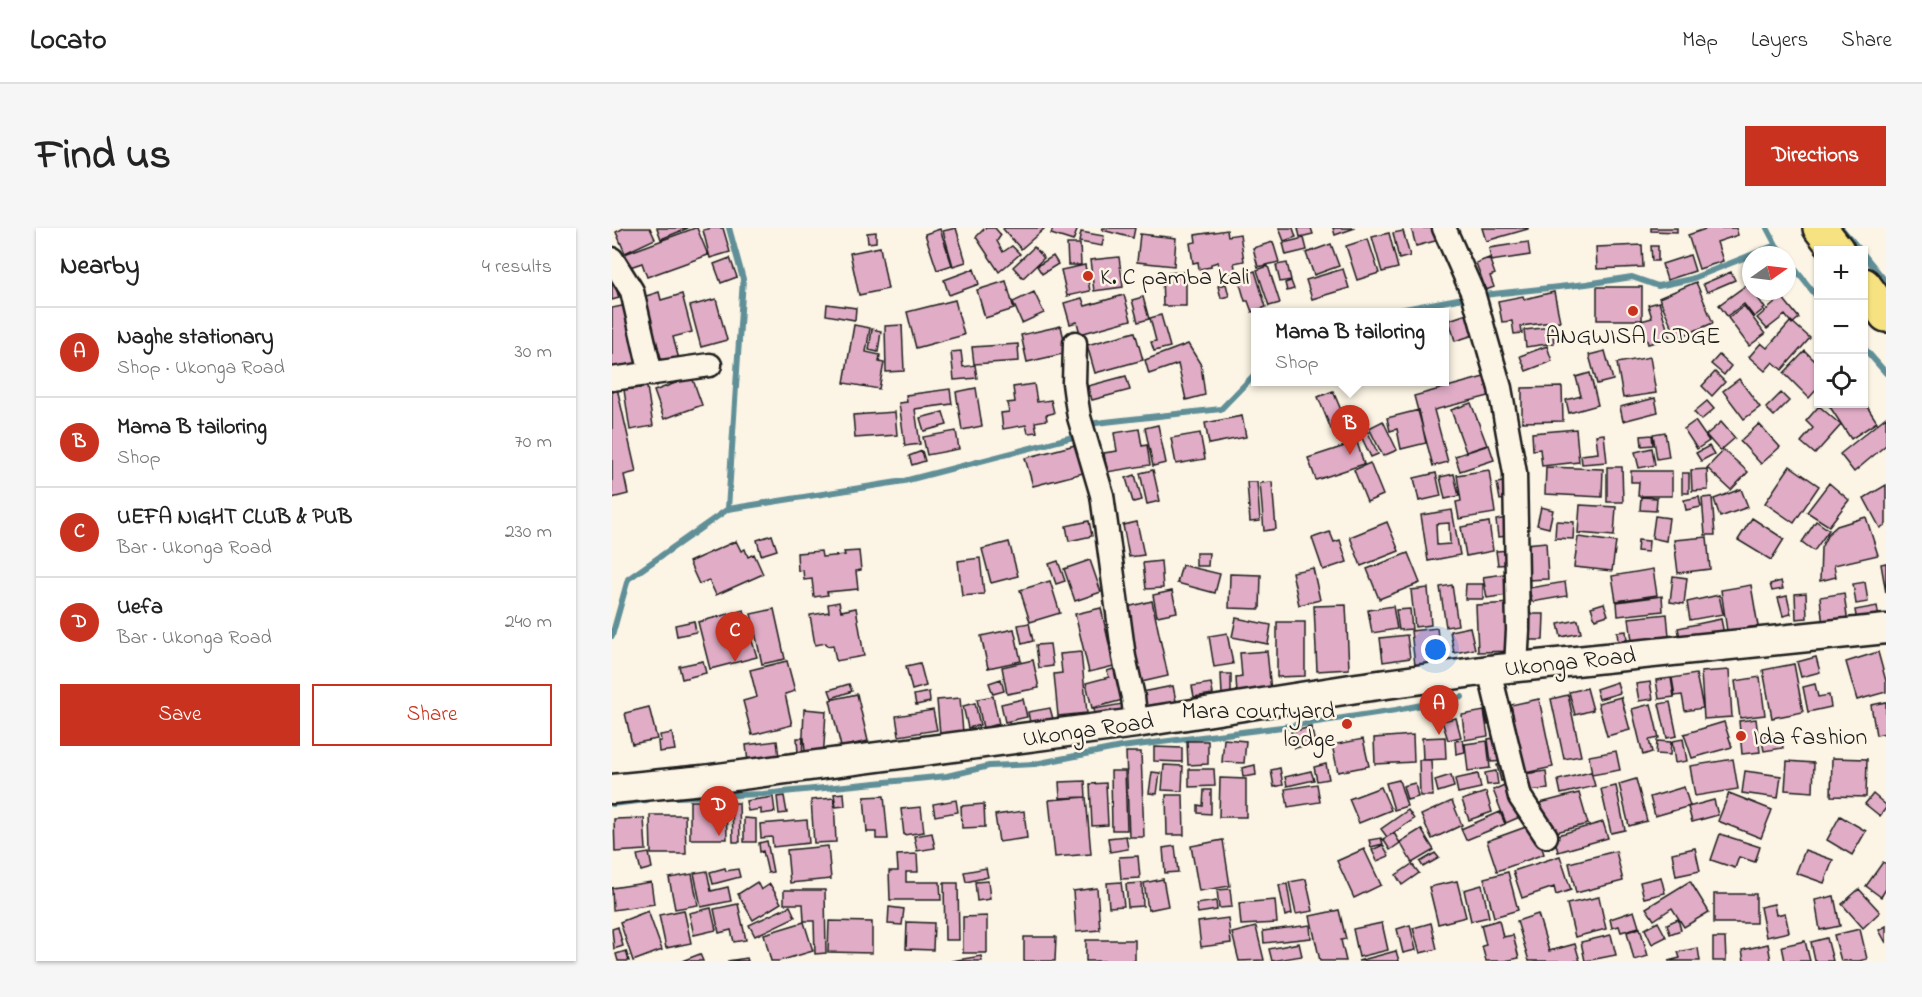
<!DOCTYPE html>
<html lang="en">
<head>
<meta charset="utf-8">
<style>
  :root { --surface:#fff; --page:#f6f6f6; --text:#222; --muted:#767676; --line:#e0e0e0; --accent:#c8321e }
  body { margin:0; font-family:"Indie Flower",sans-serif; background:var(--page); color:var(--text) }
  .controls { position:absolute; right:18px; top:18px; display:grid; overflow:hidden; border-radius:0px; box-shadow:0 2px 4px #0004 }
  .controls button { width:54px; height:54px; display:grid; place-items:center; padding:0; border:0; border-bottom:2px solid var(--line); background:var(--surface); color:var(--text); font:30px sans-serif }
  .compass { position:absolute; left:1130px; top:18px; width:54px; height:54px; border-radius:50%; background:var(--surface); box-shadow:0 2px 4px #0004; rotate:76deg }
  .you { position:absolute; left:824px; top:422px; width:21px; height:21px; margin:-15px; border:4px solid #fff; border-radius:50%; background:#1a73e8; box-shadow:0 0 0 9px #1a73e833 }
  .badge { display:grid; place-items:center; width:39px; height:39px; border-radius:50%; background:var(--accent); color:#fff; font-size:20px; font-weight:700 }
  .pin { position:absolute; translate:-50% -50px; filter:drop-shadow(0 2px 3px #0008) }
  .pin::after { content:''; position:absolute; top:32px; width:21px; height:18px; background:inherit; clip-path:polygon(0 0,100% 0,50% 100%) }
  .popup { position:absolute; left:639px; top:80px; width:198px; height:78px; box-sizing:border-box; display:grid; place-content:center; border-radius:0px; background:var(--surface); filter:drop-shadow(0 2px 4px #0005); font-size:20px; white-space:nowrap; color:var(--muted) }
  .popup b { font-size:22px; color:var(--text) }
  .popup::after { content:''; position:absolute; left:50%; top:100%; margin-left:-12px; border:12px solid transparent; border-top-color:var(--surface) }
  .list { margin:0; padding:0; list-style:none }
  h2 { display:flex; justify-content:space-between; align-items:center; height:78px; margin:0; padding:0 24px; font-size:26px }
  h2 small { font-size:20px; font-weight:400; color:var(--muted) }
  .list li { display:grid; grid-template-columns:39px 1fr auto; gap:18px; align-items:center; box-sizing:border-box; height:90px; padding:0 24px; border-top:2px solid var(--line) }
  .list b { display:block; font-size:22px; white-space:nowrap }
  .list p { margin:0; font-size:20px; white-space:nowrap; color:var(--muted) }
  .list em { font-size:20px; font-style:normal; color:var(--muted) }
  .actions { display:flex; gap:12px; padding:18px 24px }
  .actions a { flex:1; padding:14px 0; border:2px solid var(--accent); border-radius:0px; text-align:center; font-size:21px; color:var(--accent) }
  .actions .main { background:var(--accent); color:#fff }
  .icon { flex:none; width:33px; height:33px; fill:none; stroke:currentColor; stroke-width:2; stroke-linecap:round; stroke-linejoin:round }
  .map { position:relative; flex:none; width:1274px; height:733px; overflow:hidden; border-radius:0px }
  header { display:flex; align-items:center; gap:36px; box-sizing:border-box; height:84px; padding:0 30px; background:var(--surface); border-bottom:2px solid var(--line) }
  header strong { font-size:28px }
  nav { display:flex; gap:33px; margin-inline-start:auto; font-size:21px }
  .intro { display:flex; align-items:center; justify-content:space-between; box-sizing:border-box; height:144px; padding:0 36px }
  h1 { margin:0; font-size:42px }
  .button { padding:15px 27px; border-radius:0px; background:var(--accent); color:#fff; font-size:21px; font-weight:700 }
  main { display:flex; gap:36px; padding:0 36px }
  aside { flex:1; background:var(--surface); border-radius:0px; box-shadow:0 2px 4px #0004 }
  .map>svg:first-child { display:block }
</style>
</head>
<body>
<header>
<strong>Locato</strong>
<nav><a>Map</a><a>Layers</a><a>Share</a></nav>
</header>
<div class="intro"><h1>Find us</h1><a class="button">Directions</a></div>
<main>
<aside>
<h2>Nearby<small>4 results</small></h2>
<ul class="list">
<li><span class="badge">A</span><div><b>Naghe stationary</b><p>Shop · Ukonga Road</p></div><em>30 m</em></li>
<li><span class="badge">B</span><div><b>Mama B tailoring</b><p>Shop</p></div><em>70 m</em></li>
<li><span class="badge">C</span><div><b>UEFA NIGHT CLUB &amp; PUB</b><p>Bar · Ukonga Road</p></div><em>230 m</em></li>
<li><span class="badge">D</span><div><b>Uefa</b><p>Bar · Ukonga Road</p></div><em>240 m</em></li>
</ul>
<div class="actions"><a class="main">Save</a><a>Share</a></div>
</aside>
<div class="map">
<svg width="1274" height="733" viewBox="0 0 1274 733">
  <rect width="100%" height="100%" fill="#fcf5e5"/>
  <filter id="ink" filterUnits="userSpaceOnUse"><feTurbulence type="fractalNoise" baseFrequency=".0167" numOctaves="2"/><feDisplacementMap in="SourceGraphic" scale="12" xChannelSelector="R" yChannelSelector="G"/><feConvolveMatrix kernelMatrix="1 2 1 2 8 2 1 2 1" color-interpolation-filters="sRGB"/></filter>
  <g filter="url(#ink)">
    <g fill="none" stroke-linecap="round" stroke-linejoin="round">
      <path stroke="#608f98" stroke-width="6" d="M1155 0 1164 17 1172 27
        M1229 0 1248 22
        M1252 27 1274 54
        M1175 31 1206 70
        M771 85 862 68 974 56 1020 49 1046 58 1079 51 1164 17
        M1252 120 1274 145
        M475 196 609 181 644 145
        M116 281 131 51 117 0
        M0 408 16 351 116 281 292 253 461 209 467 203
        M63 569 151 566 335 548 377 538 423 536 509 519 678 498 784 482 850 469
        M0 576 35 572"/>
    </g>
    <path fill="#e0acc6" stroke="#1c1c1c" stroke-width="1.5" fill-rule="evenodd" d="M12 0H38L43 11 13 25 4 4Z
      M45 0H76L49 11Z
      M83 0H85L96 27 35 49 30 35 15 40 10 27Z
      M100 0H111L118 24 98 30 91 2Z
      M344 0 354 34 341 38 331 3Z
      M373 0H383L389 7 385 13 391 24 400 18 408 26 387 44 364 9Z
      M393 0H431L432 1 409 21 391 1Z
      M441 0H466L461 13 439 6Z
      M491 0H523L521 10 490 2Z
      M667 0H681L684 9 672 13Z
      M686 0H699L701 6 688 9Z
      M721 0H743L723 7Z
      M799 0H824L827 12 804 18Z
      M870 0H916V1L874 13Z
      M1039 0H1065V4L1039 3Z
      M1096 0H1124L1126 7 1105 14 1111 33 1087 41 1076 7Z
      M328 1 340 37 325 42 313 6Z
      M615 2 616 8 628 6 632 33 622 35 624 44 608 46 606 34 599 36V39L587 41 586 34 581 35 578 15 584 14 583 7Z
      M791 3 798 28 787 31 781 5Z
      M264 4V14L256 15 255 5Z
      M469 4 492 8 490 18 467 14Z
      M777 5 786 40 770 44 760 9Z
      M528 6 564 10 562 38 525 34Z
      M692 10 695 22 674 27 671 15Z
      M756 11 767 45 745 52 734 18Z
      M661 14 667 34 646 39 641 20Z
      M916 14 918 27 879 33 877 20Z
      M455 16H468L469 37H456Z
      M719 16 727 38 702 47 694 25Z
      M1030 17 1031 39 985 41 984 19Z
      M1039 18H1046V33H1040Z
      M268 19 276 61 247 67 238 25Z
      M422 19 432 30 411 50 401 39Z
      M1078 27 1083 43 1055 52 1050 36Z
      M441 28 446 36 430 46 425 38Z
      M507 29 511 59 482 63 478 32Z
      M118 30 125 49 109 55 102 36Z
      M877 30 883 46 878 48 882 59 874 62 864 35Z
      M675 35 679 52 668 54 664 37Z
      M473 37 478 63 455 68 449 42Z
      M656 38 668 75 657 78 645 42Z
      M362 41 367 56 337 67 332 52Z
      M731 41 737 60 700 71 694 52Z
      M643 43 654 79 640 84 636 73H633L626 49Z
      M574 44V78H551L550 45Z
      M1119 44 1123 52 1095 64 1091 56Z
      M0 46 7 70 0 72Z
      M394 53 402 81 373 90 365 62Z
      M679 53 682 61 675 63 673 55Z
      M1084 54 1101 95 1065 110 1047 70Z
      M614 56 617 68 609 70 606 58Z
      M1136 56 1139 63H1141L1153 80 1142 89 1132 76 1115 88 1107 77Z
      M985 59H1030V92H985Z
      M47 64 49 72 70 66 80 104 61 109 68 135 52 140 31 69Z
      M422 64 432 85 410 95 401 74Z
      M942 64 948 93 909 98 910 105 902 106 900 93 890 94 886 73 911 68 912 71Z
      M512 67 519 92 468 106 465 94 458 96 452 75 470 70 473 78Z
      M531 69 537 91 526 94 520 72Z
      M1170 69 1187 90 1180 96 1173 87 1155 101 1145 90Z
      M104 71 115 112 89 119 78 78Z
      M343 72 352 107 304 120 295 84Z
      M1047 74 1058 110 1036 116 1029 93 1040 90 1036 77Z
      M20 76 30 134 0 139V80Z
      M215 76 244 80 243 92 214 87Z
      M1132 78 1153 106 1137 118 1116 90Z
      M858 85 865 106 843 113 837 92Z
      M549 87 558 119 542 123 539 114 544 113 538 90Z
      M1179 93 1198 110 1170 142 1161 134 1153 143 1137 129 1149 115 1155 120Z
      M242 97 258 100 254 124 268 127 267 134 272 135 267 161 232 155Z
      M290 97 292 143 274 144 273 98Z
      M449 98 455 125 415 134 409 107Z
      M940 99 942 115 914 119 912 102Z
      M260 101 269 103 266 124 257 122Z
      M523 104 531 132 483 145 475 117Z
      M406 116 407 133 362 136 360 119Z
      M576 116 589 137 593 167 574 172 566 136 537 146 533 132Z
      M935 118 940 133 914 143 908 128Z
      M349 123 351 139 363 137 365 150 342 152 339 124Z
      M993 123 1001 152 985 156 977 127Z
      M1193 123 1206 136V160L1197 170 1172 145Z
      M1107 127 1119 138 1112 147 1099 136Z
      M1038 129 1044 165 1011 170 1005 135Z
      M832 132H835L834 157 812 156 813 154H832Z
      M1103 144 1113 154 1100 168 1090 158Z
      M978 145 986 177 957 185 954 172 969 168 964 149Z
      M514 148 518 162 480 172 476 158Z
      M80 149 90 177 52 191 42 163Z
      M872 149 877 168 822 182 836 234 821 238 802 168Z
      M1127 151 1148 179 1132 191 1111 163Z
      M422 156 425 174 439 172 442 185 434 187 435 192 423 194 425 204 416 205 414 197 391 201 389 185 397 184 395 175 403 174 401 159Z
      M35 159 41 198 18 202 12 162Z
      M950 159 951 193 910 194V160Z
      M5 160 24 244 12 247 16 266 0 270V161Z
      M364 160 370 198 350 202 344 164Z
      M338 161 340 176 303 181 308 216 293 218 287 175 295 174 294 167Z
      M721 163 734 194 719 201 706 169Z
      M1169 165 1177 173 1162 188 1154 180Z
      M1043 170 1046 184 1011 193 1008 179Z
      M1095 173 1102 181 1089 192 1082 184Z
      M1252 174 1265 194 1239 211 1216 176H1252Z
      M859 175 875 217 854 224 839 182Z
      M1207 178 1229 197 1203 226 1189 214 1201 200 1194 193Z
      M807 182 814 215 789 221 785 201 778 203 775 190Z
      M283 184 285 207 243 210 241 187Z
      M331 184 335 197 312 203 308 190Z
      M630 188 634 209 597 216 593 195Z
      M1274 189V217L1242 244 1228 226Z
      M771 193 785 222 771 228 757 200Z
      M1083 193 1097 213 1085 221 1072 201Z
      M1109 194 1123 210 1108 223 1094 207Z
      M1147 196 1168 219 1149 236 1128 213Z
      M546 197 554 235 541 238 533 200Z
      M527 201 530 218 535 217 538 237 495 244 492 225 505 223 502 205Z
      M964 201 967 234 930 238 928 221 921 222 920 205Z
      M755 202 766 226 759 229 748 206Z
      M344 203 347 221 315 227 311 209Z
      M1053 204 1057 229 1045 231 1041 206Z
      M588 205 593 231 564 236 559 210Z
      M992 206 995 234 970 236 969 227 986 225 984 207Z
      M1040 207 1041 217 1030 218 1029 208Z
      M745 214 752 236 704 252 696 230Z
      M467 216 475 244 421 258 413 230Z
      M877 217 882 232 848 243 843 228Z
      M1097 218 1102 226 1089 233 1084 225Z
      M1040 220 1043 237 1027 240 1023 224Z
      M1112 222 1136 244 1119 262 1095 240Z
      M310 223 313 233 300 237 297 228Z
      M758 235 771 267 755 274 742 242Z
      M1178 238 1207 258 1182 295 1153 275Z
      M934 239 991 241 990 269 933 266Z
      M995 239H1010L1011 274H995Z
      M1095 241 1096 262 1080 263 1079 242Z
      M541 242 548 273 535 276 528 245Z
      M877 242 883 285 847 291 844 274 849 273 845 247Z
      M1019 243H1060V268H1026L1027 254H1019Z
      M824 245 829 268 807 273 802 250Z
      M1070 245H1077V265H1070Z
      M842 246 847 268 833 271 828 249Z
      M523 247 530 272 521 274 514 250Z
      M896 253 900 270 888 272 885 255Z
      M635 254H645L648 293 638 294Z
      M660 254 664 301 652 303 648 255Z
      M1217 255 1237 272 1217 298 1195 284Z
      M1274 257V296L1268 300 1252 270Z
      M1129 261 1136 279 1108 289 1102 271Z
      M1029 269 1045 270 1044 283 1028 282Z
      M1087 269 1089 279 1074 282 1072 272Z
      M1100 269 1103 307H1093L1090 270Z
      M968 277 1004 279 1002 308 966 305Z
      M929 279 941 282 937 300 925 297Z
      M840 282 848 327 816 333 809 287ZM837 295 838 316 825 317 824 296Z
      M1043 288 1057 290 1054 313 1040 310Z
      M1254 289 1266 327 1222 337 1224 349 1208 353 1209 320 1216 306 1225 298Z
      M895 290 897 308 886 309 884 292Z
      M1140 290 1172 311 1159 332 1126 312Z
      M477 293 480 308 457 313 454 298Z
      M944 293 962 294 961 311 943 310Z
      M1204 293 1217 302 1202 323 1190 314Z
      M525 294 532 327 517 329 511 297Z
      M775 294 787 323 749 338 738 309Z
      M877 294 881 323 854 328 849 299Z
      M718 304 722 314 728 312 735 334 711 342 700 310Z
      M160 307 165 322 149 327 145 312Z
      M966 309 1004 314 1000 343 962 339Z
      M1095 309 1098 341 1066 345 1062 312Z
      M1026 312 1037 313 1036 324 1025 323Z
      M124 313 129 323 133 321 136 329 142 326 151 346 104 367 97 352 87 356 77 334Z
      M397 314 406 348 379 355 370 321Z
      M934 314 936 351 915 352 913 316Z
      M900 322 901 336 886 337 884 323Z
      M209 323 210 329 233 327 232 324 247 323 249 342 244 343 246 361 215 364 216 367 202 369 200 351 192 352 191 342 186 343 185 325Z
      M584 325H597L596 338H584Z
      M796 325 808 355 767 371 755 341Z
      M368 330 372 366 350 368 346 333Z
      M478 332 489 364 463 373 452 341Z
      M446 333 453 353 444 356 437 336Z
      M549 333 551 360 534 361 531 335Z
      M1274 335V365L1269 336Z
      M570 337 608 346 603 365 565 355Z
      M701 340 708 372 687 377 680 344Z
      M1041 341 1045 367 1004 373 1000 348Z
      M899 345 902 366 875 370 871 349Z
      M618 346 649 347 648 381 617 380Z
      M1061 348 1075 350 1072 376 1058 374Z
      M438 353 448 385 418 394 408 362Z
      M1169 353 1171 361 1160 363 1158 356Z
      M953 354 955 368 920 374 917 360Z
      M1253 354 1256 374 1244 376 1241 356Z
      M854 356H871V371H853Z
      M840 357 846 397 834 399 828 359Z
      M1139 357 1146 398 1115 403 1109 362Z
      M816 360 819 397 803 399 799 362Z
      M560 363 565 384 545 388 541 367Z
      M1194 365 1195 390 1184 391 1183 366Z
      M1232 365 1236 396 1211 399 1208 369Z
      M1107 367 1111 386 1078 392 1075 374Z
      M1050 368 1051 383 1006 388 1005 374Z
      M1175 368 1179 386 1171 388 1166 370Z
      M540 373 556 448 525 455 514 404 520 402 515 379Z
      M227 374 229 383 244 380 252 428 224 433 221 417 215 418 214 415 203 417 198 387 217 384 216 376Z
      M900 375 903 423 866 424 864 377Z
      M992 375 996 387 983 391 979 379Z
      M734 377 737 441 705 443 702 378Z
      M781 378 785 401 760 405 756 382Z
      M1265 378 1268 396 1246 400 1243 382Z
      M489 380 502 438 477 444 463 386Z
      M162 381 173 431 150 436 139 386Z
      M798 381 800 401 787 402 784 382Z
      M132 382 137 403 117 408 119 418 140 413 145 429 98 441 86 394Z
      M919 386H932L931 412H918Z
      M1055 386 1057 408 1020 413 1017 390Z
      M624 390 659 397 656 416 620 409Z
      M1109 391 1112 406 1069 415 1066 400Z
      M966 392 969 405 949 409 946 396Z
      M82 393 84 404 65 408 63 397Z
      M665 394H693V448L665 449Z
      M417 395 421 413 410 416 406 397Z
      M858 399 863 421 842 425 838 403Z
      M825 400 829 434 803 437 799 403Z
      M402 401 409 433 376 440 369 408Z
      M1014 403 1015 412 1006 413 1005 404Z
      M615 405 621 436 602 439 597 408Z
      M795 407 798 430 771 434 768 410Z
      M438 416 441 438 427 440 424 417Z
      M655 423 659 463 625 466 624 450 630 449 628 425Z
      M469 424 475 485 446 488 442 446 450 445 448 426Z
      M1266 424 1274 453V464L1245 472 1234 434Z
      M1204 429 1208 444 1189 449 1185 434Z
      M421 432 427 460 395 466 390 439Z
      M91 433 94 445 70 451 67 438Z
      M175 433 183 463 173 466 180 497 140 507 131 473 145 469 138 442Z
      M308 435 314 458 300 462 294 438Z
      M1182 436 1191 484 1160 490 1151 442Z
      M508 439 515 471 480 480 474 455 497 449 495 443Z
      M1117 442 1120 489 1092 491 1089 444Z
      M609 446H619V467H610Z
      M1084 446 1091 480 1073 483 1070 467 1063 468 1060 450Z
      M1148 449 1153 487 1128 490 1123 453Z
      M1059 450 1062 469 1047 471 1044 452Z
      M389 451 392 463 381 466 377 455Z
      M1005 454 1008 465 987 471 984 461Z
      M1038 454 1041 471 1027 473 1024 456Z
      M599 455 601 466 582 469 580 458Z
      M237 456 240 463 220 470 217 462Z
      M1203 456 1206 469 1217 467 1219 479 1196 484 1191 459Z
      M561 458 565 478 534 484 530 464Z
      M975 460 981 482 963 487 957 464Z
      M317 464 318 474 304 477 302 467Z
      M245 466 256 513 229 519 218 472Z
      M956 467 969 528 952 531 939 471Z
      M381 468 387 496 371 500 365 471Z
      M1009 469 1018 502 995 508 986 475Z
      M348 470 351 504 328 506 325 472Z
      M411 471 415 489 393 494 389 476Z
      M927 471 941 539 913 545 899 477Z
      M1058 474 1065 508 1055 510 1047 476Z
      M1274 474V505L1264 507 1259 477Z
      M363 475 368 497 356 500 351 478Z
      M510 476 512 486 483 491 482 481Z
      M1039 476 1047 510 1037 512 1040 524 1031 527 1020 481Z
      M880 478 884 495 876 497 872 480Z
      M37 479 45 511 20 516 13 485Z
      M438 480 441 491 418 495 416 484Z
      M192 481 214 483 211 534 190 533Z
      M321 482 325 502 287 508 284 488Z
      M872 483 876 508 853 512 850 487Z
      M844 490 849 509 836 512 830 493Z
      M1144 491 1148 524 1130 526 1127 493Z
      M1112 494 1120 519 1080 530 1072 506Z
      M699 499 703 515 683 520 679 504Z
      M60 505 63 522 47 524 46 513H49L48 507Z
      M1168 505 1171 520 1152 523 1149 508Z
      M801 507 802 534 763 536 762 510Z
      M833 509 834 531 811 532 810 510Z
      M891 509 893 533 879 534 876 511Z
      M185 510H192L193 525 186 526Z
      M612 511 634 513 632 535 610 534Z
      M751 511 757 538 726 544 720 517Z
      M1071 511 1075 533 1063 535 1060 513Z
      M851 512 853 524 844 526 843 513Z
      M165 513 167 529 136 534 134 517Z
      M575 513H596V536L576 537Z
      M875 513 878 540 856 543 853 516Z
      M1045 513 1059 514 1058 527 1044 526Z
      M542 519 570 520V534L542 533Z
      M1004 523 1008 542 980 547 977 528Z
      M514 524H529L532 609H517Z
      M1220 530 1255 531 1254 569 1219 568Z
      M1121 531 1126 561 1083 568 1078 538Z
      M807 532H819L821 568H808Z
      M1175 533 1202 535 1201 564 1173 562Z
      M896 535 899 551 889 553 885 537Z
      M714 536 717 551 705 553 702 539Z
      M552 537 571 538 570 563 550 562Z
      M643 537 644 547 631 549 630 540Z
      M668 540 671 557 662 559 659 542Z
      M577 541H602L603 558 577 559Z
      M499 543H513L515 602H500Z
      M699 543 702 552 675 558 673 549Z
      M884 543 886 556 875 557 873 545Z
      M934 543 936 561 914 563 912 546Z
      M1133 543 1169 548 1166 570 1130 565Z
      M540 544 548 545 545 566 537 565Z
      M979 544 983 558 949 566 946 552Z
      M866 546 869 560 846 565 843 551Z
      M839 547 842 559 826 564 823 552Z
      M608 550 634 551V589H607Z
      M1024 551 1035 593 1017 598 1007 556Z
      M787 552 795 578 782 582 774 555Z
      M473 553 474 569 448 570 447 554Z
      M494 555 496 597 480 598 478 556Z
      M803 555 806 569 795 572 791 558Z
      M897 555 910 588 894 595 881 562Z
      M705 556 708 574 676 579 673 561Z
      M1004 558 1013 602 999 605 989 561Z
      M769 559 779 582 747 595 737 571Z
      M1072 559 1078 578 1043 588 1038 569Z
      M592 562H599V586L586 585V577L591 578Z
      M874 564 880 584 857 592 850 572Z
      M232 565 233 578 224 579 222 566Z
      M967 565 976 596 936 606 928 575Z
      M1117 565 1160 582 1149 610 1106 593Z
      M1261 566 1274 577V580L1268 588 1253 576Z
      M554 567H571L572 607H555Z
      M172 568 175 585 167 586 165 569Z
      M272 568 276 611H264V604H255L252 569Z
      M161 569 163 584 149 586V581L136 583 134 573Z
      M474 569 479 626 443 629 437 572Z
      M222 570 224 614 202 615 199 572Z
      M344 572 346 584 323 588 321 576Z
      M1102 572 1106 587 1080 594 1076 579Z
      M78 573H114L115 611H78Z
      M840 573 850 597 820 611 809 587Z
      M120 575H127L128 614H121Z
      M372 576 373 599 350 600 349 578Z
      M309 579 312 604 292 607 289 581Z
      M796 582 802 591 775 609 769 601Z
      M412 583 415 610 387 614 383 587Z
      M888 584 893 596 854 612 849 601Z
      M38 587H73L74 626H39Z
      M1228 588 1254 603 1240 627 1215 612Z
      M32 590 34 622 3 624 2 591Z
      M132 590 144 591V614H132Z
      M195 592 197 615 161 619 160 609 149 610 148 596Z
      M991 594 996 610 946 624 942 608Z
      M922 596 932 626 885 643 875 613Z
      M809 601 822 622 800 635 788 614Z
      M320 605 323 620 305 623 302 608Z
      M782 605 788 615 778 622 771 611Z
      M1108 606 1148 619 1143 634 1127 629 1123 640 1099 632Z
      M514 608 516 621 498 624 496 610Z
      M769 610 771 616 759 619 757 612Z
      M611 612 618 658 587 663 579 618Z
      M155 613 161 644 156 645 151 623 148 624 147 615Z
      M771 617 777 628 765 633 760 622Z
      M216 618 219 651 178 655 175 622Z
      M563 618 566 644 553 645 551 620Z
      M1083 620 1088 643 1064 648 1060 625Z
      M752 621 769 657 742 670 725 633Z
      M1193 622 1221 632 1212 655 1184 645Z
      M1004 623 1011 653 964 665 957 635Z
      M37 625 40 640 29 643 25 627Z
      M823 625 827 630 811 639 808 634Z
      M305 626 306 644H294V654H328L329 672H278L277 643H286L285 627Z
      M526 628 528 650 509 651 507 629Z
      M948 628 959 662 944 667 942 659 910 670 901 643Z
      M1271 634 1274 636V661L1269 669 1254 658Z
      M800 636 807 645 790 657 784 647Z
      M113 640 114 643 126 641 128 649 101 656 98 644Z
      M374 640 376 649 354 654 352 644Z
      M95 643 99 663 116 659 119 673 89 679 82 645Z
      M896 644 906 682 882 689 872 650Z
      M80 646 86 677 63 681 57 650Z
      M1049 649 1053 665 1032 670 1028 654Z
      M551 651 556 678 536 682 532 655Z
      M694 651 701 683 684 686 677 654Z
      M376 653 378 671 365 673 363 654Z
      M845 653 854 689 826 696 817 659Z
      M1078 653 1097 684 1072 699 1060 680 1042 692 1034 680Z
      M39 654 42 676 1 682 0 660Z
      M145 654 149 662 158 656 169 675 141 692 126 666Z
      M509 654 512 678 497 679 495 655Z
      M332 655H346L347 712H333Z
      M530 655 531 678 516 679 514 656Z
      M675 656 680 686 673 688 667 657Z
      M870 657 877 689 859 693 852 662Z
      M485 660 488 702 464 704 461 663Z
      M618 661 620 679 607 680 605 662Z
      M1247 661 1268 684 1251 700 1230 676Z
      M172 662H213L214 725 203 726 202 693H192L191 676H172Z
      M1102 666H1144V695H1102Z
      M1222 668 1228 698 1208 702 1203 672Z
      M987 669 994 701 963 709 955 676Z
      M663 672 665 695 629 697 627 675Z
      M604 673 605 682 586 685 584 676Z
      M126 676 134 712 122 714 119 702 107 705 102 681Z
      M1162 676 1164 687 1173 685 1177 704 1154 709 1148 679Z
      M178 678 183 689 143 708 137 697Z
      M277 679 292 681 290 697 276 696Z
      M99 680 104 702 82 707 77 685Z
      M72 682 79 715 54 720 47 687Z
      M727 682 734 711 729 712 734 733H708L698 688Z
      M36 683 50 722 21 733 8 694Z
      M1022 683 1027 699 1009 704 1007 698 1000 700 998 691Z
      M926 686 937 723 963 716 968 733H917L905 693Z
      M375 688V725H351V689Z
      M616 690 619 715 589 719 586 694Z
      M1066 691 1069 702 1058 706 1055 696Z
      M887 692 891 709 901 707 907 730 893 733H874L870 718 874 717 869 697Z
      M217 693 260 694V725L216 724Z
      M192 694 201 723 167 733H159L152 706Z
      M295 694 322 695 321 722 294 721Z
      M1046 694 1054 709 1040 716 1033 701Z
      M770 695 776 722 747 729 741 701Z
      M819 695 825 721 808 725 801 700Z
      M698 697 699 710 652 715 651 703Z
      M798 697 804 722 791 725 785 701Z
      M1274 698V715L1267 702Z
      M6 699 11 718 2 721 0 701Z
      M644 699 652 732 627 733 620 705Z
      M1028 700 1036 728 1022 732 1015 704Z
      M1248 701 1255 731 1247 733H1229L1222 707Z
      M999 707 1004 727 973 733 969 714Z
      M412 709H444L443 733H412Z
      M1101 710H1113L1114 733H1101Z
      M1215 710 1221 733H1203L1199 714Z
      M474 712H523V733H474Z
      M1193 713 1198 733H1173L1170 718Z
      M687 715 690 728 660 733 657 721Z
      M1156 716 1159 733H1132L1130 722Z
      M1086 720 1088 733H1056L1068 730 1066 724Z
      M14 723 17 733H6L4 726Z
      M784 723 787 733H746Z
      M88 726 91 733H70Z
      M369 728 370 733H339Z
      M135 730 136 733H115Z"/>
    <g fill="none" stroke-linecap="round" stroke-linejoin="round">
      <g stroke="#1c1c1c" stroke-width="27">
        <path id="minor" d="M832 0 862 68 880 132 888 160 903 245 906 402 904 439
          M0 31 20 63 39 146
          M463 115 462 155 464 170 467 189 490 267 512 429 521 469 524 495
          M0 151 98 137
          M877 442 908 569 934 608"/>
      </g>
      <g stroke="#1c1c1c" stroke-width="33">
        <path id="tertiary" d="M0 561 91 552 524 495 745 460 877 442 1274 401"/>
      </g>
      <g stroke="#1c1c1c" stroke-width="38">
        <path id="primary" d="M1208 0 1225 22
          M1252 57 1274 87"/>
      </g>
      <use href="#minor" stroke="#fcf5e5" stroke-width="22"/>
      <use href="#tertiary" stroke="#fcf5e5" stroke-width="28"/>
      <use href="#primary" stroke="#f7e281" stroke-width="33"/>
    </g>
  </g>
  <g fill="#c8321e" stroke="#fcf5e5" stroke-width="2">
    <circle cx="476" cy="48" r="6"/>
    <circle cx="1021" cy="83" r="6"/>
    <circle cx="735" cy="496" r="6"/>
    <circle cx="1129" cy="508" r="6"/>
  </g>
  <g text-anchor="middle" stroke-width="5" stroke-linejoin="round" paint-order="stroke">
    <g font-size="24" fill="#1c1c1c" stroke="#fcf5e5" text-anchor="start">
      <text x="488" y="56">K. C pamba kali</text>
      <text x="1021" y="115" text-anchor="middle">ANGWISA LODGE</text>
      <text x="723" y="490" text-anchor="end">Mara courtyard<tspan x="723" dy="28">lodge</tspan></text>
      <text x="1141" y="516">Ida fashion</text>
    </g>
    <g font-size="24" fill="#1c1c1c" stroke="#fcf5e5">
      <text transform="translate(958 433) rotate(-6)" y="8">Ukonga Road</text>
      <text transform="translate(476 501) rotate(-8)" y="8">Ukonga Road</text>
    </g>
  </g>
</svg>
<div class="controls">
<button>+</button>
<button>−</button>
<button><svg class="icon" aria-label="locate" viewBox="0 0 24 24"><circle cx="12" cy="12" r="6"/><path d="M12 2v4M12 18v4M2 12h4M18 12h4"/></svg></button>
</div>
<svg class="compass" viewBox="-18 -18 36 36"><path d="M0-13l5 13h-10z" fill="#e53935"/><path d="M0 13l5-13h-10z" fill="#767676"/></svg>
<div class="you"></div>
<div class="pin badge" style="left:827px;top:507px">A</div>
<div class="pin badge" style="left:738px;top:227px">B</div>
<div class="popup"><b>Mama B tailoring</b>Shop</div>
<div class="pin badge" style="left:123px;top:434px">C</div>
<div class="pin badge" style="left:107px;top:608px">D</div>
</div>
</main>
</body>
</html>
